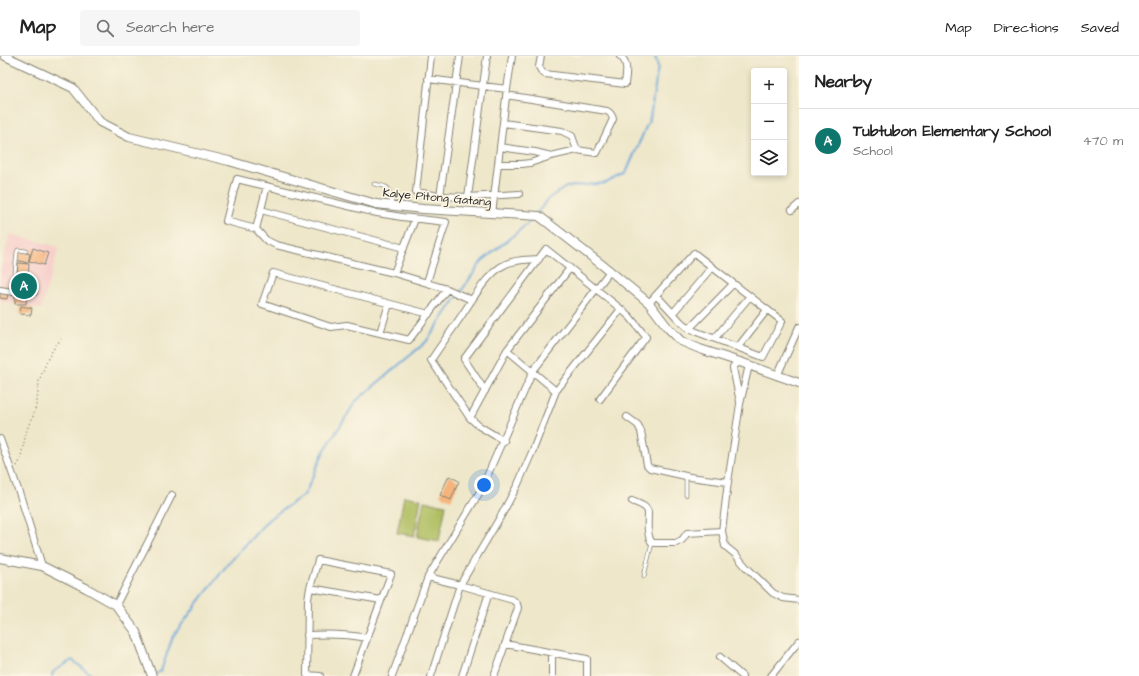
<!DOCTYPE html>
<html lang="en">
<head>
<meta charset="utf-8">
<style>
  :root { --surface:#fff; --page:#f6f6f6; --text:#222; --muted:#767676; --line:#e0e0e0; --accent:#0f766e }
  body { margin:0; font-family:"Architects Daughter",sans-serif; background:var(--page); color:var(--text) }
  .controls { position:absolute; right:12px; top:12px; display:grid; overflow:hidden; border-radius:4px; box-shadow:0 2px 6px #0003 }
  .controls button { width:36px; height:36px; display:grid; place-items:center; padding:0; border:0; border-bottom:1px solid var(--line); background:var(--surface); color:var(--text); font:20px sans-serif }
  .you { position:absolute; left:484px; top:429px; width:14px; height:14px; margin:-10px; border:3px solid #fff; border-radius:50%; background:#1a73e8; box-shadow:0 0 0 6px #1a73e833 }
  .badge { display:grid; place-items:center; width:26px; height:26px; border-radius:50%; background:var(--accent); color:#fff; font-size:13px; font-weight:700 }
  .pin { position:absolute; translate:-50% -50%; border:2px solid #fff; box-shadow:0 1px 4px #0006 }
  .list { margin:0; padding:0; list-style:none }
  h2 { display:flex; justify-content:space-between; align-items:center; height:52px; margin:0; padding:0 16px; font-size:17px }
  h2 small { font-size:13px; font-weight:400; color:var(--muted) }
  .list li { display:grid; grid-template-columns:26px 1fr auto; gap:12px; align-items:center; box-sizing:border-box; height:64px; padding:0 16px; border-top:1px solid var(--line) }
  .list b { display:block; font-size:15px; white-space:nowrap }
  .list p { margin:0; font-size:13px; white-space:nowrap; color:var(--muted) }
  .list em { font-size:13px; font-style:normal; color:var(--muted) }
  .icon { flex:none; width:22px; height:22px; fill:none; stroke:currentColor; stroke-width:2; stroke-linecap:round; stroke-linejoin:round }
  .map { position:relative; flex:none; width:799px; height:620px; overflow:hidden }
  header { display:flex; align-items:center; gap:24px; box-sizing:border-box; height:56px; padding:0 20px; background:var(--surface); border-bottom:1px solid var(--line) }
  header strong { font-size:19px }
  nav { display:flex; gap:22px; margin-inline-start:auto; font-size:14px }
  .search { width:280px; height:36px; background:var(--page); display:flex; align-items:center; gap:10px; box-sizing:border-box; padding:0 14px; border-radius:4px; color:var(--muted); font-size:15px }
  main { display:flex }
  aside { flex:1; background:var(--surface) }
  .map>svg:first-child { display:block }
</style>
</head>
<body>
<header>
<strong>Map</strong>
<div class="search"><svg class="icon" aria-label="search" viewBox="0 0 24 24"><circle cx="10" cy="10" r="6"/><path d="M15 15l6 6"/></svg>Search here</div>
<nav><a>Map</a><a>Directions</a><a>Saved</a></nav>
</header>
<main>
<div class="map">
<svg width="799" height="620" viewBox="0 0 799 620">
  <rect width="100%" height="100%" fill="#fcf5e5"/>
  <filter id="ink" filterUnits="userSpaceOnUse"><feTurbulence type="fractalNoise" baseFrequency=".025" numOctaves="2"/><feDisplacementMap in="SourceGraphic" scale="8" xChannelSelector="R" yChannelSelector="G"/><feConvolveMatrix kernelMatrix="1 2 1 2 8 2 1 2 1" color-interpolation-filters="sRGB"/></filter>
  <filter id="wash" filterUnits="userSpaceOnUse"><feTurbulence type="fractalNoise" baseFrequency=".012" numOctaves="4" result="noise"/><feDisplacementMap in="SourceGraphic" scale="16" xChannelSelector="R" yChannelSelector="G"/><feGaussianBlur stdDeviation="0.9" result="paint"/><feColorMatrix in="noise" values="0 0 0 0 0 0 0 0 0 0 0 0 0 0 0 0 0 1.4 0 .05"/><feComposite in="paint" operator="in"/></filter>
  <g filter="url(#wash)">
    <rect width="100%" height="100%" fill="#eee7ca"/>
    <path fill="#f7d0cb" d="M10 178 59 191 41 253 0 245V215Z"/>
    <path fill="#afbe61" stroke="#666d3e" d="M404 440 421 443 414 480 397 477Z
      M424 445 446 449 439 485 417 481Z"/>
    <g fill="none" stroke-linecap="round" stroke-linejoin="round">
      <path stroke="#66a5d9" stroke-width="2" d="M537 157 549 142 566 131 606 127 626 117 650 62 658 11 655 0
        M154 619 161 615 173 580 227 509 269 463 305 438 323 397 356 345 426 286 482 205 526 169 533 162
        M52 620 53 616 72 604 93 620"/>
    </g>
    <g id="blocks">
      <path fill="#f5b47b" d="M33 192 48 197 44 209 29 205Z
        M18 195 30 198 28 207 16 204Z
        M18 207 29 208 27 234 16 233Z
        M0 236H8L7 243 0 242Z
        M15 238 27 239 26 248H15Z
        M21 250 32 252 31 259 20 258Z
        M449 420 459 425 451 444 440 439Z"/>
    </g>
  </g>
  <g filter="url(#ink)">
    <use href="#blocks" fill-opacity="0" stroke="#858273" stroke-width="1"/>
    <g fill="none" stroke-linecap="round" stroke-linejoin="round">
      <g stroke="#858273" stroke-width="4.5">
        <path id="service" d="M374 128C391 131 389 131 392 148
          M13 236 17 196 18 194 26 195
          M686 439V420
          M644 520 652 487"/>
      </g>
      <g stroke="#858273" stroke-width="8">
        <path id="minor" d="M431 0 416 136 440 140 468 141 519 138
          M541 0 539 11 542 16 545 18 625 28C626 19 629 6 620 0
          M428 23 507 33
          M503 67 562 75 572 80 577 94
          M500 91 535 96 551 100
          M498 108H522L530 107 551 100 577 94 597 97 613 63C612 59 611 57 607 55L506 39
          M440 140 460 0
          M468 141 487 0
          M261 154 404 192
          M792 154 799 148
          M492 158 507 33 512 0
          M256 173 267 130
          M394 217 415 163
          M427 226 446 166 402 161 377 157 237 123 226 165 256 173 266 184 276 189 394 217 447 233 472 244
          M0 234 13 236H34
          M649 247 694 197 782 265 763 301 689 273 681 266 656 239
          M673 257 712 211
          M429 258 273 217 262 248 331 271 347 269 409 284 447 233
          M689 273 733 228
          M380 277 389 248
          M715 282 750 240
          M738 291 767 254
          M507 294 556 335
          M777 320 799 271
          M485 335 464 303 546 193 621 253 630 261 646 281 600 343
          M740 346 733 312 735 309 740 306
          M627 361 638 369 641 375 647 409 650 412 690 421 728 426
          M470 362 507 294 570 212
          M0 383 21 442 42 510
          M504 385 479 370 470 362 431 304C441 289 452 274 462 259 472 244 489 215 506 208 516 203 528 204 539 203
          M632 445C638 448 646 449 648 456 648 467 646 478 652 487H676L682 484 687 477 722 475 725 490 736 499 746 511 773 537 783 542 799 544
          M722 475 728 426 740 348 749 309
          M428 521 460 529 513 544 517 548 518 552 494 620
          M310 532 381 544
          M116 549 172 439
          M307 579C328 578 347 578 367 582
          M505 588 587 603V620
          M720 601 742 620
          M320 620 307 619 308 543 310 532 318 504 391 518 353 620
          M392 620 428 521 481 434 533 315 610 215
          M431 620 460 529 502 458 518 428 533 394 556 335 621 253
          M462 620 489 537
          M552 620V597
          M771 620 799 585"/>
      </g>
      <g stroke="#858273" stroke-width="10">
        <path id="tertiary" d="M5 0 73 32 100 66 129 81 229 105 376 148 423 153 539 160 610 215 649 247 668 272 681 285 700 293 740 306 799 327
          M0 502 42 510 86 532 116 549 136 576 152 620"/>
      </g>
      <path stroke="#858273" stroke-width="1.5" stroke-dasharray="1 3" stroke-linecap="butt" d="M17 410 20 405 27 373 34 358 37 345 39 325 48 302 54 292 61 283"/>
      <use href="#service" stroke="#fff" stroke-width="3"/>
      <use href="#minor" stroke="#fff" stroke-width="6"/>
      <use href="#tertiary" stroke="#fff" stroke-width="8"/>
    </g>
  </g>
  <g text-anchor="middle" stroke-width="3.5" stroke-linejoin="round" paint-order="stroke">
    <g font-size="12" fill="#1c1c1c" stroke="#fcf5e5">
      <text transform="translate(437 141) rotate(5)" y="4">Kalye Pitong Gatang</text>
    </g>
  </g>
</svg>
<div class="controls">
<button>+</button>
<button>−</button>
<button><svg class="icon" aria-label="layers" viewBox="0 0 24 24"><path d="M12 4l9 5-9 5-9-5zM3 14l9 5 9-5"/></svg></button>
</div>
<div class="you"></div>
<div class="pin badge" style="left:24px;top:230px">A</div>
</div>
<aside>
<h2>Nearby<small></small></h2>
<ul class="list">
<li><span class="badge">A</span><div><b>Tubtubon Elementary School</b><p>School</p></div><em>470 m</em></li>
</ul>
</aside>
</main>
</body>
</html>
